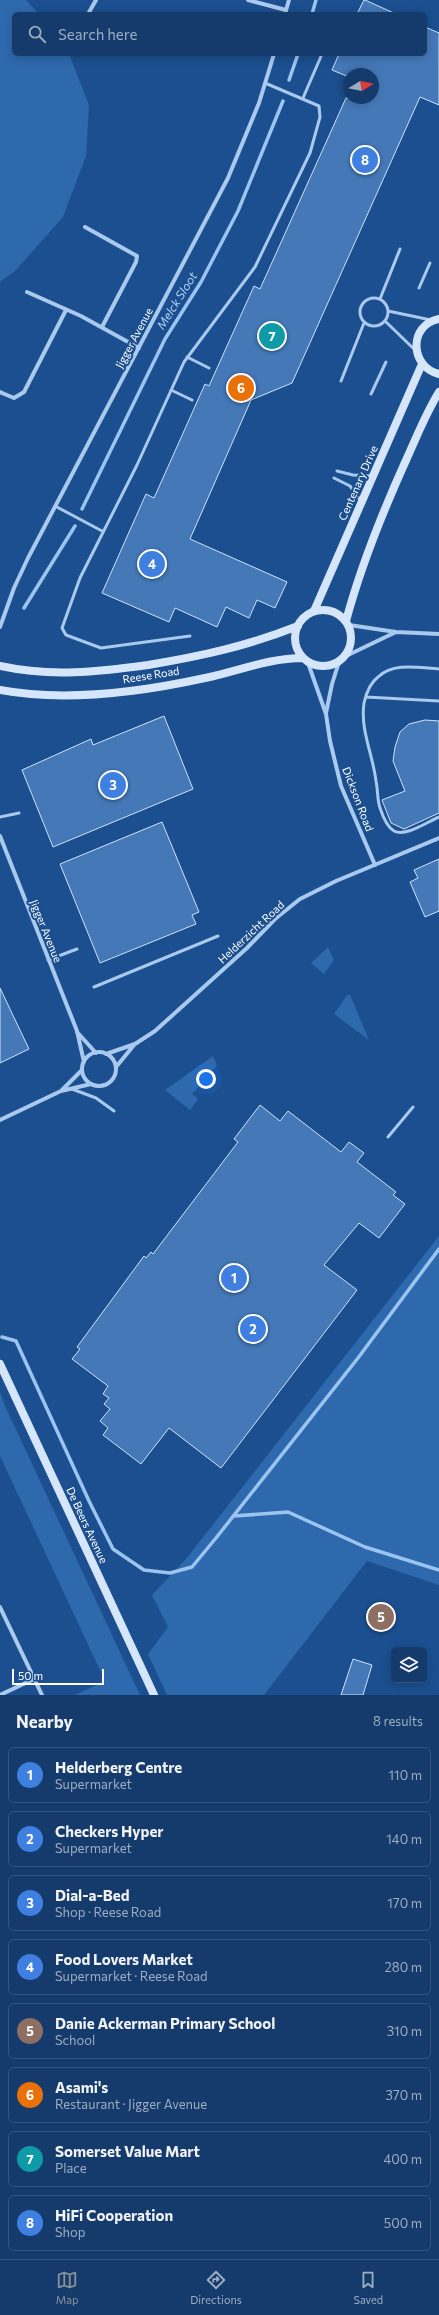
<!DOCTYPE html>
<html lang="en">
<head>
<meta charset="utf-8">
<style>
  :root { --surface:#143b6b; --page:#1d4271; --text:#f1f3f6; --muted:#9dadc1; --line:#33557e; --accent:#8c9099 }
  body { margin:0; font-family:Commissioner,sans-serif; background:var(--page); color:var(--text) }
  .controls { position:absolute; right:12px; bottom:12px; display:grid; overflow:hidden; border-radius:6px; box-shadow:0 2px 10px #0003 }
  .controls button { width:36px; height:36px; display:grid; place-items:center; padding:0; border:0; border-bottom:1px solid var(--line); background:var(--surface); color:var(--text); font:20px sans-serif }
  .compass { position:absolute; left:343px; top:68px; width:36px; height:36px; border-radius:50%; background:var(--surface); box-shadow:0 2px 10px #0003; rotate:80deg }
  .scale { position:absolute; left:12px; bottom:10px; width:92px; box-sizing:border-box; padding-left:4px; border:2px solid #fff; border-top:0; font-size:11px; line-height:14px; white-space:nowrap; color:#fff; -webkit-text-stroke:3px #1b4f8f; paint-order:stroke }
  .you { position:absolute; left:206px; top:1079px; width:14px; height:14px; margin:-10px; border:3px solid #fff; border-radius:50%; background:#1a73e8; box-shadow:0 0 0 6px #1a73e833 }
  .badge { display:grid; place-items:center; width:26px; height:26px; border-radius:50%; background:var(--accent); color:#fff; font-size:13px; font-weight:700 }
  .pin { position:absolute; translate:-50% -50%; border:2px solid #fff; box-shadow:0 1px 4px #0006 }
  .list { margin:0; padding:0; list-style:none }
  h2 { display:flex; justify-content:space-between; align-items:center; height:52px; margin:0; padding:0 16px; font-size:17px }
  h2 small { font-size:13px; font-weight:400; color:var(--muted) }
  .list li { display:grid; grid-template-columns:26px 1fr auto; gap:12px; align-items:center; box-sizing:border-box; height:56px; margin:0 8px 8px; padding:0 8px; border:1px solid var(--line); border-radius:6px }
  .list b { display:block; font-size:15px; white-space:nowrap }
  .list p { margin:0; font-size:13px; white-space:nowrap; color:var(--muted) }
  .list em { font-size:13px; font-style:normal; color:var(--muted) }
  .icon { flex:none; width:22px; height:22px; fill:none; stroke:currentColor; stroke-width:2; stroke-linecap:round; stroke-linejoin:round }
  .map { position:relative; flex:none; width:439px; height:1695px; overflow:hidden }
  .search { position:absolute; background:var(--surface); box-shadow:0 2px 10px #0003; left:12px; right:12px; top:12px; height:44px; display:flex; align-items:center; gap:10px; box-sizing:border-box; padding:0 14px; border-radius:6px; color:var(--muted); font-size:15px }
  .sheet { height:564px; background:var(--surface) }
  nav { display:flex; justify-content:space-around; align-items:center; box-sizing:border-box; height:56px; border-top:1px solid var(--line); background:var(--surface); font-size:11px; color:var(--muted) }
  nav a { display:grid; justify-items:center; gap:2px }
  nav .on { color:var(--accent) }
  .map>svg:first-child { display:block }
</style>
</head>
<body>
<div class="map">
<svg width="439" height="1695" viewBox="0 0 439 1695">
  <rect width="100%" height="100%" fill="#1b4f8f"/>
  <path fill="#2e69ad" d="M0 0H26L39 14H14V54H69L89 105 86 156 63 217 15 271 0 282Z
    M328 947 334 960 324 974 311 963Z
    M347 995H350L369 1040 334 1014Z
    M213 1056 217 1065 192 1094 198 1099 190 1110 165 1090Z
    M439 1236V1585L367 1561 264 1695H167L148 1654 168 1627 152 1595 186 1559Z
    M0 1392 5 1406 140 1695H75L105 1681 0 1456Z"/>
  <g fill="none" stroke-linecap="round" stroke-linejoin="round">
    <path stroke="#9cc4f0" stroke-width="3.5" d="M312 14 316 0
      M289 80 298 54
      M82 509 165 339 201 282 238 211 283 101
      M24 608 75 526
      M2 1337 16 1341 89 1501 113 1549 144 1570 170 1573 192 1567 216 1538 358 1358 439 1249
      M234 1516 288 1512 365 1547 439 1570"/>
  </g>
  <path fill="#4478b7" stroke="#cfe3fa" d="M364 0H365L396 14H357Z
    M425 27 439 33V105L420 97 292 383 251 400 190 539 287 582 275 608 257 600 249 618 226 607 217 627 175 608 169 622 102 593 146 494 154 498 205 384 209 386 254 286 260 289 346 98H373V74H349V77L332 70 339 54H425Z
    M164 716 193 789 53 847 22 770 91 739 93 745Z
    M425 720 439 721V813L404 829 391 823 382 800 405 791 393 761 395 747 400 732 409 724Z
    M162 822 199 912 192 915 196 924 100 963 60 864Z
    M439 859V911L425 917 410 882 418 878 414 870Z
    M0 988 29 1049 0 1063Z
    M260 1105 280 1121 288 1111 341 1152 349 1142 364 1153 357 1162 396 1192 393 1195 405 1204 379 1238 359 1223 324 1265 357 1290 221 1468 169 1428 141 1464 103 1435 108 1428 100 1421 110 1409 104 1404 109 1398 103 1394 108 1386 72 1359 80 1349 77 1347 144 1256 146 1258 151 1252 153 1254 238 1142 234 1139Z
    M353 1659 372 1665 363 1695H341Z"/>
  <g fill="none" stroke-linecap="round" stroke-linejoin="round">
    <path stroke="#a9c9ee" stroke-width="3" d="M303 98 322 54
      M419 288 430 263
      M360 312a14 14 0 1 1 28 0a14 14 0 1 1-28 0Z
      M380 299 400 249
      M388 311 431 320
      M385 321 415 350
      M187 357 209 368
      M341 381 364 323
      M171 390 192 400
      M371 394 386 362
      M337 471 353 475 372 476
      M334 478 350 486 361 501
      M55 506 102 531
      M190 636 101 648 66 635 62 628 80 578 137 465 184 362 255 267 310 153 320 117 319 106 265 83
      M439 669C419 668 394 662 378 677 370 683 366 694 364 703 360 730 373 755 376 781 378 790 377 799 380 808 382 814 387 827 394 831 406 837 427 822 439 817
      M366 697 439 701
      M0 817 19 813
      M48 960 77 949
      M94 987 218 936
      M72 1089 96 1098 114 1111
      M388 1137 413 1107"/>
    <path stroke="#a9c9ee" stroke-width="4" d="M248 0 286 10
      M88 14 96 0
      M285 14 289 0
      M85 227 137 256 136 262 102 327
      M27 292 81 316 139 348
      M0 392 14 398 24 392 66 310
      M349 625 396 632 439 634
      M0 627 14 588 28 558 228 178 259 103 274 54
      M346 656 396 632
      M308 663 326 714 330 741 341 786 375 865
      M326 713 332 684 339 662
      M0 836 77 1031 84 1062
      M77 1032 96 1053
      M82 1069a17 17 0 1 1 34 0a17 17 0 1 1-34 0Z
      M106 1054 135 1044 155 1031 247 948 275 919 300 899 336 881 439 838
      M116 1067 134 1045
      M62 1090 82 1070
      M0 1120 61 1091 91 1084
      M0 1607 42 1695
      M0 1695 34 1679"/>
    <path stroke="#d6e6fa" stroke-width="8" d="M439 319C408 325 410 367 439 374
      M295 638a28 28 0 1 1 56 0a28 28 0 1 1-56 0Z
      M314 611 422 364
      M346 621C361 565 383 511 407 458 417 436 426 413 439 392
      M0 666C50 677 98 672 148 665 202 656 247 646 298 626
      M0 690C64 702 141 692 205 678 238 671 269 658 303 658
      M0 1364 154 1695"/>
  </g>
  <g text-anchor="middle" stroke-width="4" stroke-linejoin="round" paint-order="stroke">
    <g font-size="11" fill="#fff" stroke="#1b4f8f">
      <text transform="translate(134 338) rotate(-62)" y="4">Jigger Avenue</text>
      <text transform="translate(358 483) rotate(-66)" y="4">Centenary Drive</text>
      <text transform="translate(151 675) rotate(-9)" y="4">Reese Road</text>
      <text transform="translate(358 799) rotate(69)" y="4">Dickson Road</text>
      <text transform="translate(46 931) rotate(68)" y="4">Jigger Avenue</text>
      <text transform="translate(251 932) rotate(-43)" y="4">Helderzicht Road</text>
      <text transform="translate(87 1525) rotate(65)" y="4">De Beers Avenue</text>
    </g>
    <g font-size="12" font-style="italic" fill="#b5d3f5" stroke="#1b4f8f">
      <text transform="translate(177 301) rotate(-58)" y="4">Melck Sloot</text>
    </g>
  </g>
</svg>
<div class="controls">
<button><svg class="icon" aria-label="layers" viewBox="0 0 24 24"><path d="M12 4l9 5-9 5-9-5zM3 14l9 5 9-5"/></svg></button>
</div>
<svg class="compass" viewBox="-18 -18 36 36"><path d="M0-13l5 13h-10z" fill="#e53935"/><path d="M0 13l5-13h-10z" fill="#9dadc1"/></svg>
<div class="scale">50 m</div>
<div class="you"></div>
<div class="pin badge" style="left:234px;top:1278px;background:#3f7fe0">1</div>
<div class="pin badge" style="left:253px;top:1329px;background:#3f7fe0">2</div>
<div class="pin badge" style="left:113px;top:785px;background:#3f7fe0">3</div>
<div class="pin badge" style="left:152px;top:564px;background:#3f7fe0">4</div>
<div class="pin badge" style="left:381px;top:1617px;background:#8d6e63">5</div>
<div class="pin badge" style="left:241px;top:388px;background:#e8710a">6</div>
<div class="pin badge" style="left:272px;top:336px;background:#0f9aa8">7</div>
<div class="pin badge" style="left:365px;top:160px;background:#3f7fe0">8</div>
<div class="search"><svg class="icon" aria-label="search" viewBox="0 0 24 24"><circle cx="10" cy="10" r="6"/><path d="M15 15l6 6"/></svg>Search here</div>
</div>
<section class="sheet">
<h2>Nearby<small>8 results</small></h2>
<ul class="list">
<li><span class="badge" style="background:#3f7fe0">1</span><div><b>Helderberg Centre</b><p>Supermarket</p></div><em>110 m</em></li>
<li><span class="badge" style="background:#3f7fe0">2</span><div><b>Checkers Hyper</b><p>Supermarket</p></div><em>140 m</em></li>
<li><span class="badge" style="background:#3f7fe0">3</span><div><b>Dial-a-Bed</b><p>Shop · Reese Road</p></div><em>170 m</em></li>
<li><span class="badge" style="background:#3f7fe0">4</span><div><b>Food Lovers Market</b><p>Supermarket · Reese Road</p></div><em>280 m</em></li>
<li><span class="badge" style="background:#8d6e63">5</span><div><b>Danie Ackerman Primary School</b><p>School</p></div><em>310 m</em></li>
<li><span class="badge" style="background:#e8710a">6</span><div><b>Asami's</b><p>Restaurant · Jigger Avenue</p></div><em>370 m</em></li>
<li><span class="badge" style="background:#0f9aa8">7</span><div><b>Somerset Value Mart</b><p>Place</p></div><em>400 m</em></li>
<li><span class="badge" style="background:#3f7fe0">8</span><div><b>HiFi Cooperation</b><p>Shop</p></div><em>500 m</em></li>
</ul>
</section>
<nav>
<a class="on"><svg class="icon" aria-label="map" viewBox="0 0 24 24"><path d="M3 6l6-2 6 2 6-2v14l-6 2-6-2-6 2zM9 4v14M15 6v14"/></svg>Map</a>
<a><svg class="icon" aria-label="directions" viewBox="0 0 24 24"><path d="M12 3l9 9-9 9-9-9zM9 14v-3h6M13 9l2 2-2 2"/></svg>Directions</a>
<a><svg class="icon" aria-label="saved" viewBox="0 0 24 24"><path d="M7 4h10v16l-5-4-5 4z"/></svg>Saved</a>
</nav>
</body>
</html>
